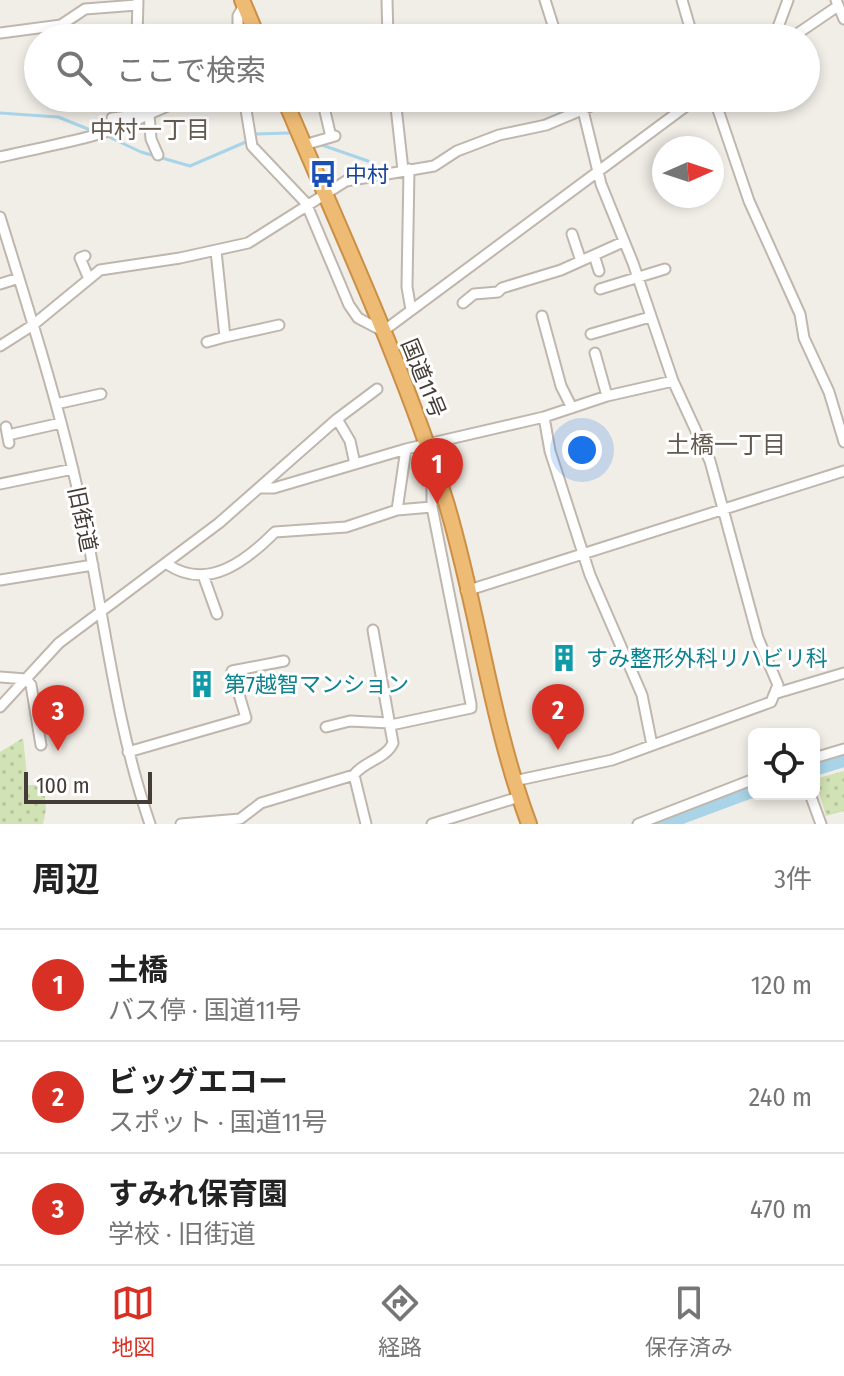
<!DOCTYPE html>
<html lang="ja">
<head>
<meta charset="utf-8">
<style>
  :root { --surface:#fff; --page:#f2f2f2; --text:#222; --muted:#767676; --line:#e0e0e0; --accent:#d93025 }
  body { margin:0; font-family:"Fira Sans Condensed","Noto Sans JP",sans-serif; background:var(--page); color:var(--text) }
  .controls { position:absolute; right:24px; bottom:24px; display:grid; overflow:hidden; border-radius:12px; box-shadow:0 4px 12px #0003 }
  .controls button { width:72px; height:72px; display:grid; place-items:center; padding:0; border:0; border-bottom:2px solid var(--line); background:var(--surface); color:var(--text); font:40px sans-serif }
  .compass { position:absolute; left:652px; top:136px; width:72px; height:72px; border-radius:50%; background:var(--surface); box-shadow:0 4px 12px #0003; rotate:87deg }
  .scale { position:absolute; left:24px; bottom:20px; width:128px; box-sizing:border-box; padding-left:8px; border:4px solid #443d37; border-top:0; font-size:22px; line-height:28px; white-space:nowrap; color:#443d37; -webkit-text-stroke:6px #fff; paint-order:stroke }
  .you { position:absolute; left:582px; top:450px; width:28px; height:28px; margin:-20px; border:6px solid #fff; border-radius:50%; background:#1a73e8; box-shadow:0 0 0 12px #1a73e833 }
  .badge { display:grid; place-items:center; width:52px; height:52px; border-radius:50%; background:var(--accent); color:#fff; font-size:26px; font-weight:700 }
  .pin { position:absolute; translate:-50% -66px; filter:drop-shadow(0 2px 4px #0008) }
  .pin::after { content:''; position:absolute; top:42px; width:28px; height:24px; background:inherit; clip-path:polygon(0 0,100% 0,50% 100%) }
  .list { margin:0; padding:0; list-style:none }
  h2 { display:flex; justify-content:space-between; align-items:center; height:104px; margin:0; padding:0 32px; font-size:34px }
  h2 small { font-size:26px; font-weight:400; color:var(--muted) }
  .list li { display:grid; grid-template-columns:52px 1fr auto; gap:24px; align-items:center; box-sizing:border-box; height:112px; padding:0 32px; border-top:2px solid var(--line) }
  .list b { display:block; font-size:30px; white-space:nowrap }
  .list p { margin:0; font-size:26px; white-space:nowrap; color:var(--muted) }
  .list em { font-size:26px; font-style:normal; color:var(--muted) }
  .icon { flex:none; width:44px; height:44px; fill:none; stroke:currentColor; stroke-width:2; stroke-linecap:round; stroke-linejoin:round }
  .map { position:relative; flex:none; width:844px; height:824px; overflow:hidden }
  .search { position:absolute; background:var(--surface); box-shadow:0 4px 12px #0003; left:24px; right:24px; top:24px; height:88px; display:flex; align-items:center; gap:20px; box-sizing:border-box; padding:0 28px; border-radius:44px; color:var(--muted); font-size:30px }
  .sheet { height:440px; background:var(--surface) }
  nav { display:flex; justify-content:space-around; align-items:center; box-sizing:border-box; height:112px; border-top:2px solid var(--line); background:var(--surface); font-size:22px; color:var(--muted) }
  nav a { display:grid; justify-items:center; gap:4px }
  nav .on { color:var(--accent) }
  .map>svg:first-child { display:block }
</style>
</head>
<body>
<div class="map">
<svg width="844" height="824" viewBox="0 0 844 824">
  <defs>
    <pattern id="park-dots" width="8" height="8" patternUnits="userSpaceOnUse" patternTransform="scale(2)"><rect width="8" height="8" fill="#d1e2b4"/><path d="M2 2h.1M6 6h.1" fill="none" stroke="#b5c39b" stroke-width="1.8" stroke-linecap="round"/></pattern>
  </defs>
  <rect width="100%" height="100%" fill="#f1ede7"/>
  <path fill="url(#park-dots)" d="M23 738 28 785H44L46 809 43 824H0V752Z
    M844 771V811L826 816 815 779Z"/>
  <g fill="none" stroke-linecap="round" stroke-linejoin="round">
    <path stroke="#a9d4e8" stroke-width="3" d="M588 101 598 98
      M0 113 58 117 93 131
      M540 122 575 107
      M256 134 289 133
      M107 136 141 152 190 166 248 141
      M319 144 368 161"/>
    <path stroke="#a9d4e8" stroke-width="16" d="M814 768 844 759
      M660 824 754 789"/>
    <g stroke="#bfb7ae" stroke-width="13">
      <path id="minor" d="M387 0 388 38
        M545 0 557 38
        M682 0 693 38
        M836 0 844 19
        M0 33 61 25 85 9 137 5
        M238 36V16L244 5
        M137 38 138 0
        M201 38 238 33
        M774 38 788 0
        M791 38 838 6
        M244 98 252 146 306 203 349 305 358 318 381 330
        M395 98 403 170
        M714 98 749 201 800 314 804 338 829 392 844 442
        M323 103 331 137
        M112 118 146 114
        M304 145 335 136
        M158 155 151 139 149 114 186 98
        M0 157C50 145 104 138 149 114L145 98
        M409 169 407 287 411 310
        M0 217C30 314 61 411 82 510 104 615 115 722 150 824
        M572 234 581 261
        M594 255 599 271
        M85 256 80 258 89 279
        M0 284 19 278
        M600 289 665 269
        M463 303 474 294 498 292 502 288 561 270 623 242
        M542 316 561 386 572 408
        M382 332 697 98
        M591 334 650 317
        M225 337 279 325
        M207 342 225 337 216 251
        M0 346 33 325 100 270 180 258 248 243 346 181 434 166 457 151 499 135 546 125 610 98
        M595 353 607 396
        M56 404 101 394
        M544 417 550 451 590 575 642 695 652 745
        M6 427 9 443
        M8 435 61 423
        M355 464 350 441 337 419 377 389
        M0 484 73 469
        M260 488H274L406 449 544 417 607 396 673 381
        M432 507V479L437 475
        M167 564C208 592 247 560 275 532L346 527 397 510
        M203 575 217 614
        M0 580 93 565
        M466 591 844 471
        M0 677 26 679 31 685 41 745
        M777 693 844 673
        M0 707 59 643 219 523 337 419
        M391 725 471 708V704L432 507 397 510 406 449
        M326 727 350 721 390 723
        M128 752 246 718 232 671 284 661
        M814 758 844 749
        M514 781 612 760 771 702 778 685 758 638 710 461 673 381 633 263 601 184 580 98
        M810 794 821 824
        M181 824 240 819 261 803 354 775
        M366 824 354 775C364 761 386 759 393 743L373 630
        M432 824 519 797
        M638 824 754 779"/>
    </g>
    <g stroke="#cc8f46" stroke-width="18">
      <path id="highway" d="M242 0 258 38
        M284 98C340 231 403 364 446 502 478 608 490 719 529 824"/>
    </g>
    <use href="#minor" stroke="#fff" stroke-width="9"/>
    <use href="#highway" stroke="#eebb75" stroke-width="14"/>
  </g>
  <defs>
    <g id="bus-bare" transform="scale(2.16)"><path d="M-5-6H5V4H4V6H2V4H-2V6H-4V4H-5ZM-3.5-4V0h7V-4ZM-3.5 1.2v1.5H-2V1.2ZM2 1.2v1.5H3.5V1.2Z" fill="#1a4fb4" stroke="#fff" stroke-width="2.5" paint-order="stroke"/></g>
    <g id="building-bare" transform="scale(2.16)"><path d="M-4-6H4V6H1V3H-1V6H-4ZM-2.5-4.3h1.7v1.8h-1.7ZM.8-4.3h1.7v1.8H.8ZM-2.5-1h1.7V.8h-1.7ZM.8-1h1.7V.8H.8Z" fill="#0f9aa8" stroke="#fff" stroke-width="2.5" paint-order="stroke"/></g>
  </defs>
  <g fill-rule="evenodd">
    <use href="#bus-bare" x="323" y="174"/>
    <use href="#building-bare" x="564" y="658"/>
    <use href="#building-bare" x="202" y="684"/>
  </g>
  <g text-anchor="middle" stroke-width="6" stroke-linejoin="round" paint-order="stroke">
    <g font-size="22" fill="#164399" stroke="#fff" text-anchor="start">
      <text x="345" y="182">中村</text>
    </g>
    <g font-size="22" fill="#443d37" stroke="#fff">
      <text transform="translate(424 378) rotate(68)" y="8">国道11号</text>
      <text transform="translate(83 519) rotate(78)" y="8">旧街道</text>
    </g>
    <g font-size="22" fill="#0d838f" stroke="#fff" text-anchor="start">
      <text x="586" y="666">すみ整形外科リハビリ科</text>
      <text x="224" y="692">第7越智マンション</text>
    </g>
    <g font-size="24" fill="#655a4f" stroke="#fff">
      <text x="150" y="138">中村一丁目</text>
      <text x="726" y="453">土橋一丁目</text>
    </g>
  </g>
</svg>
<div class="controls">
<button><svg class="icon" aria-label="locate" viewBox="0 0 24 24"><circle cx="12" cy="12" r="6"/><path d="M12 2v4M12 18v4M2 12h4M18 12h4"/></svg></button>
</div>
<svg class="compass" viewBox="-18 -18 36 36"><path d="M0-13l5 13h-10z" fill="#e53935"/><path d="M0 13l5-13h-10z" fill="#767676"/></svg>
<div class="scale">100 m</div>
<div class="you"></div>
<div class="pin badge" style="left:437px;top:504px">1</div>
<div class="pin badge" style="left:558px;top:750px">2</div>
<div class="pin badge" style="left:58px;top:751px">3</div>
<div class="search"><svg class="icon" aria-label="search" viewBox="0 0 24 24"><circle cx="10" cy="10" r="6"/><path d="M15 15l6 6"/></svg>ここで検索</div>
</div>
<section class="sheet">
<h2>周辺<small>3件</small></h2>
<ul class="list">
<li><span class="badge">1</span><div><b>土橋</b><p>バス停 · 国道11号</p></div><em>120 m</em></li>
<li><span class="badge">2</span><div><b>ビッグエコー</b><p>スポット · 国道11号</p></div><em>240 m</em></li>
<li><span class="badge">3</span><div><b>すみれ保育園</b><p>学校 · 旧街道</p></div><em>470 m</em></li>
</ul>
</section>
<nav>
<a class="on"><svg class="icon" aria-label="map" viewBox="0 0 24 24"><path d="M3 6l6-2 6 2 6-2v14l-6 2-6-2-6 2zM9 4v14M15 6v14"/></svg>地図</a>
<a><svg class="icon" aria-label="directions" viewBox="0 0 24 24"><path d="M12 3l9 9-9 9-9-9zM9 14v-3h6M13 9l2 2-2 2"/></svg>経路</a>
<a><svg class="icon" aria-label="saved" viewBox="0 0 24 24"><path d="M7 4h10v16l-5-4-5 4z"/></svg>保存済み</a>
</nav>
</body>
</html>
